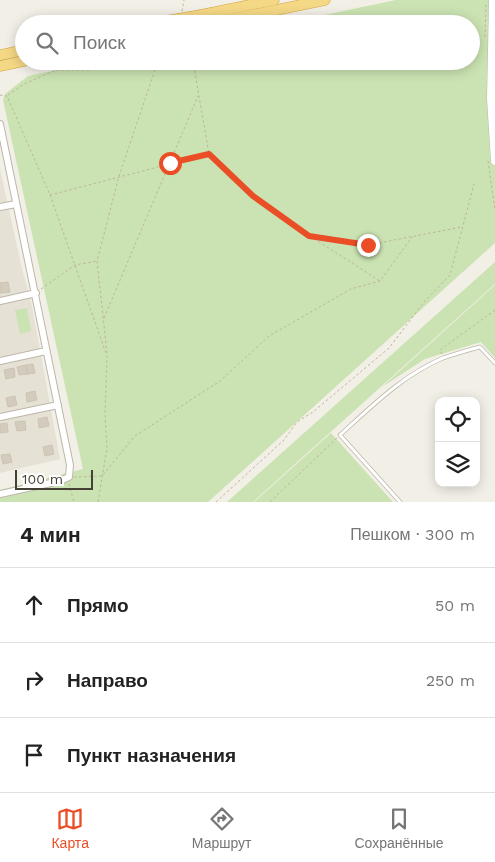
<!DOCTYPE html>
<html lang="ru">
<head>
<meta charset="utf-8">
<style>
  :root { --surface:#fff; --page:#f6f6f6; --text:#222; --muted:#767676; --line:#e0e0e0; --accent:#ea4e26 }
  body { margin:0; font-family:"Work Sans",sans-serif; background:var(--page); color:var(--text) }
  .controls { position:absolute; right:15px; bottom:15px; display:grid; overflow:hidden; border-radius:10px; box-shadow:0 2px 12px #0003 }
  .controls button { width:45px; height:45px; display:grid; place-items:center; padding:0; border:0; border-bottom:1px solid var(--line); background:var(--surface); color:var(--text); font:25px sans-serif }
  .scale { position:absolute; left:15px; bottom:12px; width:78px; box-sizing:border-box; padding-left:5px; border:2px solid #454036; border-top:0; font-size:14px; line-height:18px; white-space:nowrap; color:#454036; -webkit-text-stroke:4px #fff; paint-order:stroke }
  .stop { position:absolute; width:15px; height:15px; margin:-11px; border:4px solid #ea4e26; border-radius:50%; background:#fff }
  .stop.end { background:#ea4e26; border-color:#fff; box-shadow:0 1px 5px #0008 }
  .list { margin:0; padding:0; list-style:none }
  h2 { display:flex; justify-content:space-between; align-items:center; height:65px; margin:0; padding:0 20px; font-size:21px }
  h2 small { font-size:16px; font-weight:400; color:var(--muted) }
  .list li { display:grid; grid-template-columns:32px 1fr auto; gap:15px; align-items:center; box-sizing:border-box; height:75px; padding:0 20px; border-top:1px solid var(--line) }
  .list b { display:block; font-size:19px; white-space:nowrap }
  .list em { font-size:16px; font-style:normal; color:var(--muted) }
  .icon { flex:none; width:28px; height:28px; fill:none; stroke:currentColor; stroke-width:2; stroke-linecap:round; stroke-linejoin:round }
  .map { position:relative; flex:none; width:495px; height:502px; overflow:hidden }
  .search { position:absolute; background:var(--surface); box-shadow:0 2px 12px #0003; left:15px; right:15px; top:15px; height:55px; display:flex; align-items:center; gap:12px; box-sizing:border-box; padding:0 18px; border-radius:28px; color:var(--muted); font-size:19px }
  .sheet { height:290px; background:var(--surface) }
  nav { display:flex; justify-content:space-around; align-items:center; box-sizing:border-box; height:70px; border-top:1px solid var(--line); background:var(--surface); font-size:14px; color:var(--muted) }
  nav a { display:grid; justify-items:center; gap:2px }
  nav .on { color:var(--accent) }
  .map>svg:first-child { display:block }
</style>
</head>
<body>
<div class="map">
<svg width="495" height="502" viewBox="0 0 495 502">
  <rect width="100%" height="100%" fill="#f2efe7"/>
  <path fill="#e6e1d5" d="M0 169 22 269 31 301 60 459 0 473Z"/>
  <path fill="#cbe3b2" d="M396 0H495V243L208 502H0V490L83 469 3 100 5 94 28 76 99 61H471V24H281Z
    M495 262V284L253 502H227Z
    M495 285V358L481 342 425 359 382 387Z
    M27 308 31 331 20 334 15 310Z
    M331 433 393 502H254Z"/>
  <path fill="#d3cbbd" stroke="#cdc4b1" d="M8 282 10 292 0 293V283Z
    M33 364 35 373 28 374 26 365Z
    M26 365 28 374 19 375 17 367Z
    M14 368 15 377 6 379 4 370Z
    M35 391 37 400 27 402 26 393Z
    M15 396 17 405 8 407 6 398Z
    M47 417 49 426 39 428 38 419Z
    M25 421 26 430 17 431 15 422Z
    M7 423 8 432 0 433V424Z
    M52 445 54 454 45 456 43 447Z
    M10 454 12 462 3 464 1 455Z"/>
  <g fill="none" stroke-linecap="round" stroke-linejoin="round">
    <g stroke="#bdb7aa" stroke-width="4.5">
      <path id="service" d="M400 502 340 435C372 406 403 375 443 358 455 354 468 350 480 347L495 363"/>
    </g>
    <g stroke="#bdb7aa" stroke-width="8">
      <path id="minor" d="M0 124 70 465 69 477 60 481 0 494
        M0 207 16 204
        M0 301 36 293
        M0 361 46 351
        M0 417 58 405"/>
    </g>
    <g stroke="#bdb7aa" stroke-width="9">
      <path id="tertiary" d="M493 0 491 99 495 161"/>
    </g>
    <g stroke="#d1a441" stroke-width="11">
      <path id="trunk" d="M201 15 274 0
        M208 24 325 0
        M0 55 24 50
        M0 66 24 61"/>
    </g>
    <path stroke="#bdb49c" stroke-width="1" stroke-dasharray="2.5 2.5" stroke-linecap="butt" d="M182 11 184 0
      M485 37 486 4
      M193 61 209 154 253 196 309 236 368 245 462 227
      M0 95 7 96 50 195 107 356 105 415 107 448 98 502
      M8 95 24 84 56 70H89L112 61
      M488 161 495 210
      M50 195 208 154
      M310 236 380 281
      M41 289 75 265 97 261
      M104 318 198 96
      M107 353 97 261 119 176 158 61
      M442 354 440 350 495 310
      M74 477 102 476 135 436 220 381 269 336 351 289 380 281 412 237
      M69 484 74 502
      M216 502 284 440 297 422 313 412 389 348 424 302 450 275 474 184
      M270 502 338 437"/>
    <use href="#service" stroke="#fff" stroke-width="3"/>
    <use href="#minor" stroke="#fff" stroke-width="6"/>
    <use href="#tertiary" stroke="#fff" stroke-width="8"/>
    <use href="#trunk" stroke="#f5d886" stroke-width="10"/>
    <g stroke="#d1a441" stroke-width="11" stroke-linecap="butt">
      <path id="trunk-bridge" d="M148 24 201 15"/>
    </g>
    <use href="#trunk-bridge" stroke="#f5d886" stroke-width="10"/>
  </g>
  <g fill="none" stroke-linecap="round" stroke-linejoin="round">
    <path stroke="#ea4e26" stroke-width="6" d="M170 163 209 154 253 196 309 236 368 245"/>
  </g>
</svg>
<div class="controls">
<button><svg class="icon" aria-label="locate" viewBox="0 0 24 24"><circle cx="12" cy="12" r="6"/><path d="M12 2v4M12 18v4M2 12h4M18 12h4"/></svg></button>
<button><svg class="icon" aria-label="layers" viewBox="0 0 24 24"><path d="M12 4l9 5-9 5-9-5zM3 14l9 5 9-5"/></svg></button>
</div>
<div class="scale">100 m</div>
<div class="stop" style="left:170px;top:163px"></div>
<div class="stop end" style="left:368px;top:245px"></div>
<div class="search"><svg class="icon" aria-label="search" viewBox="0 0 24 24"><circle cx="10" cy="10" r="6"/><path d="M15 15l6 6"/></svg>Поиск</div>
</div>
<section class="sheet">
<h2>4 мин<small>Пешком · 300 m</small></h2>
<ul class="list">
<li><svg class="icon" aria-label="ahead" viewBox="0 0 24 24"><path d="M12 20V5M6 11l6-6 6 6"/></svg><div><b>Прямо</b></div><em>50 m</em></li>
<li><svg class="icon" aria-label="right" viewBox="0 0 24 24"><path d="M7 20v-9h11M14 6l5 5-5 5"/></svg><div><b>Направо</b></div><em>250 m</em></li>
<li><svg class="icon" aria-label="arrive" viewBox="0 0 24 24"><path d="M6 21V4h12l-3 4 3 4H6"/></svg><div><b>Пункт назначения</b></div></li>
</ul>
</section>
<nav>
<a class="on"><svg class="icon" aria-label="map" viewBox="0 0 24 24"><path d="M3 6l6-2 6 2 6-2v14l-6 2-6-2-6 2zM9 4v14M15 6v14"/></svg>Карта</a>
<a><svg class="icon" aria-label="directions" viewBox="0 0 24 24"><path d="M12 3l9 9-9 9-9-9zM9 14v-3h6M13 9l2 2-2 2"/></svg>Маршрут</a>
<a><svg class="icon" aria-label="saved" viewBox="0 0 24 24"><path d="M7 4h10v16l-5-4-5 4z"/></svg>Сохранённые</a>
</nav>
</body>
</html>
